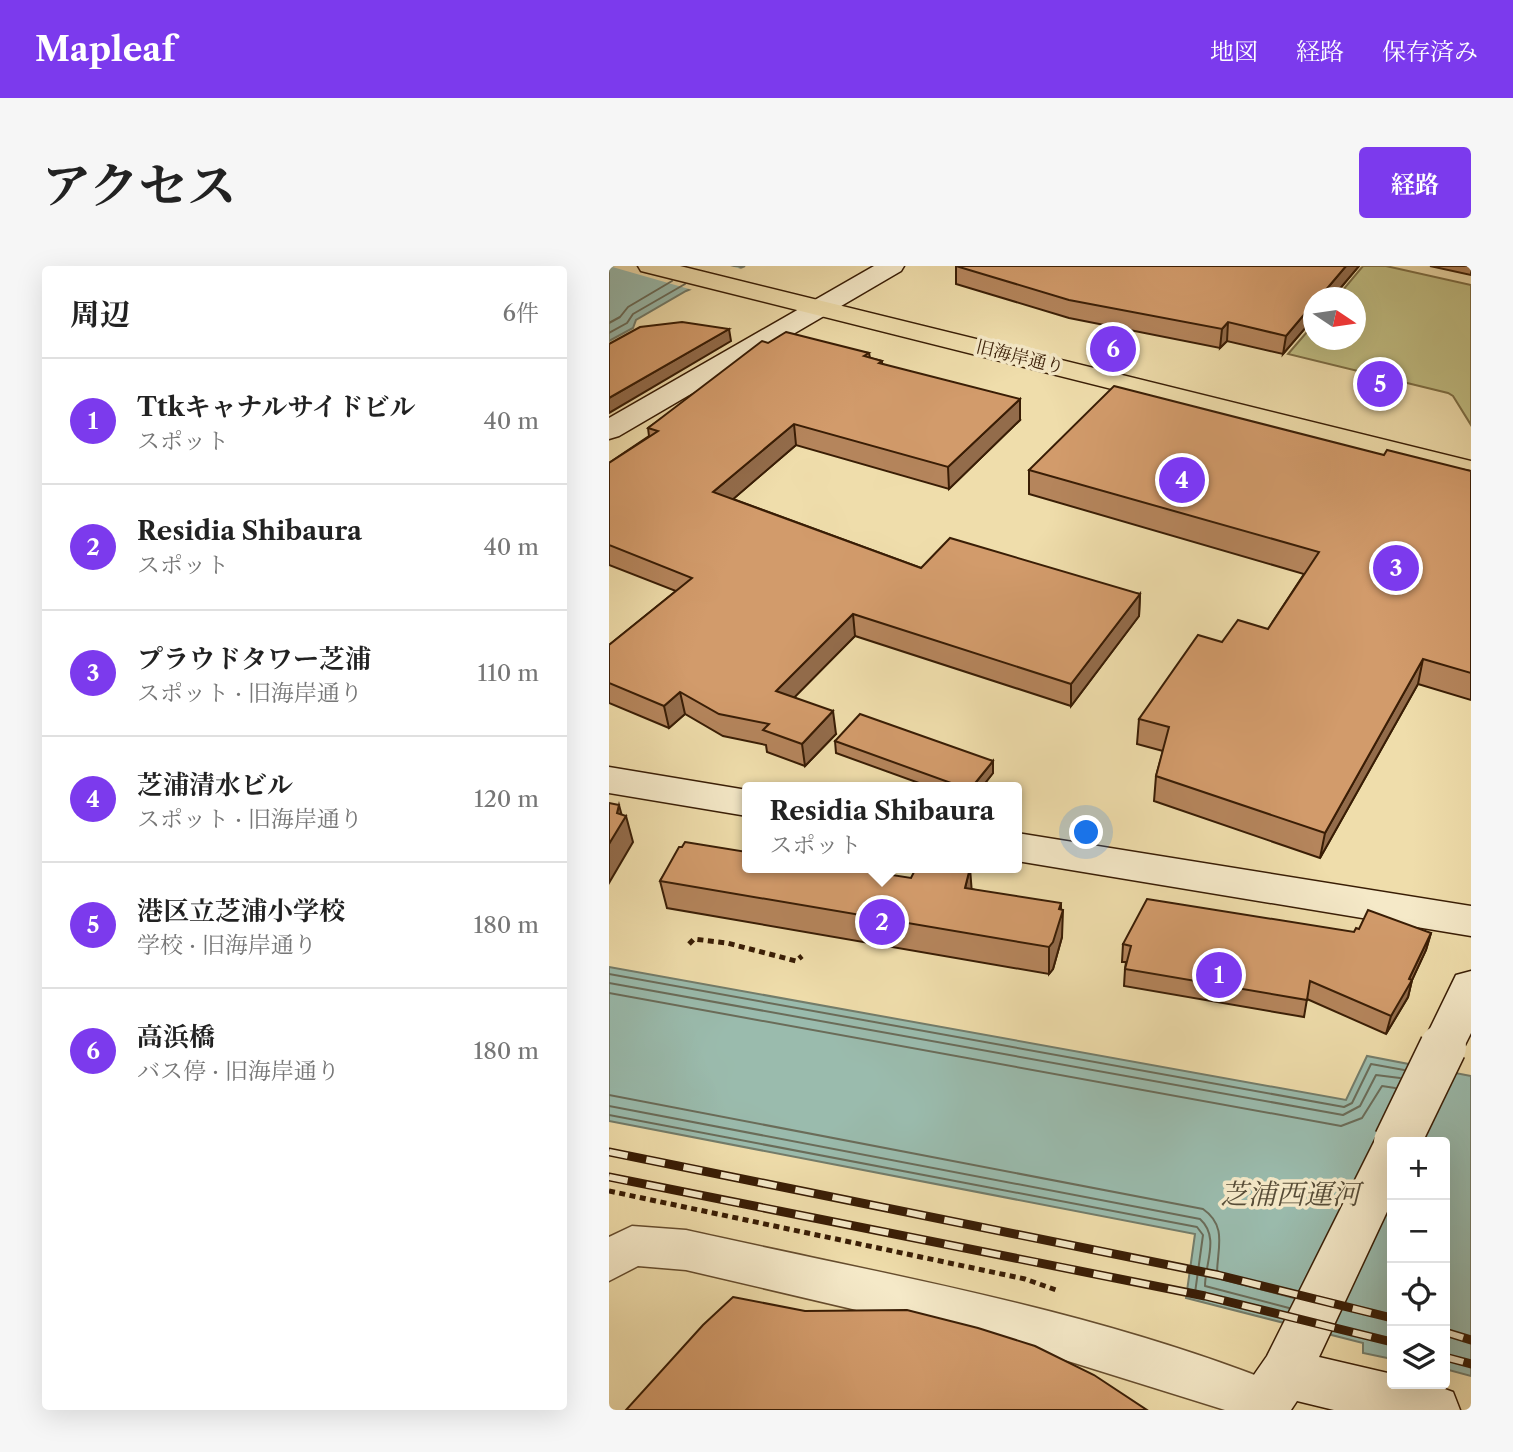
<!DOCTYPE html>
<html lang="ja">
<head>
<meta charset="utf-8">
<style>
  :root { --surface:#fff; --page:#f6f6f6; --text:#222; --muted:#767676; --line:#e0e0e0; --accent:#7c3aed }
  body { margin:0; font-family:"Libre Caslon Text","Noto Serif JP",serif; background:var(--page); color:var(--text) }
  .controls { position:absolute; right:21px; bottom:21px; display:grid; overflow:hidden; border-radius:7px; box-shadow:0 7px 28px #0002 }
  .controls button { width:63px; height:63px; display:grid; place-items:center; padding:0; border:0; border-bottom:2px solid var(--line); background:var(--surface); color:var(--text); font:35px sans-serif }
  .compass { position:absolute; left:694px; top:21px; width:63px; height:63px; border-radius:50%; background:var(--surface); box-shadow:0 7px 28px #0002; rotate:103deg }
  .you { position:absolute; left:478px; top:567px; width:24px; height:24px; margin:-18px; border:5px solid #fff; border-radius:50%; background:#1a73e8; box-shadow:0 0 0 10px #1a73e833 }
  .badge { display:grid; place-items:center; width:46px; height:46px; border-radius:50%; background:var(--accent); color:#fff; font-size:23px; font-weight:700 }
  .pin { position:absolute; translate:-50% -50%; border:4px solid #fff; box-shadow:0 2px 7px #0006 }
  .popup { position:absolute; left:133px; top:516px; width:280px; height:91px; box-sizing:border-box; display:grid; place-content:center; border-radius:7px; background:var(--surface); filter:drop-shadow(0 2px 5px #0005); font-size:23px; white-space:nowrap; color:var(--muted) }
  .popup b { font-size:26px; color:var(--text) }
  .popup::after { content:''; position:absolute; left:50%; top:100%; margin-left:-14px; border:14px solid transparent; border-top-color:var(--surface) }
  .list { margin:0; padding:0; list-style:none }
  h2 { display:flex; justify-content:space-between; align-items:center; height:91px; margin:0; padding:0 28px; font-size:30px }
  h2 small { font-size:23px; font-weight:400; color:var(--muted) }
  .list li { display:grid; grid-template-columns:46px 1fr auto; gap:21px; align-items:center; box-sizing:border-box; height:126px; padding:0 28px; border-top:2px solid var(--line) }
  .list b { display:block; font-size:26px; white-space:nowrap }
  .list p { margin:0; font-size:23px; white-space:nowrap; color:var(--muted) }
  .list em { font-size:23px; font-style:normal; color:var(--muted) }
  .icon { flex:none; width:38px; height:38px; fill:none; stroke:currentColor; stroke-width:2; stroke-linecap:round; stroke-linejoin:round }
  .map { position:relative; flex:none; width:862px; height:1144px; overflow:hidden; border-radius:7px }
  header { display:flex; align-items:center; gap:42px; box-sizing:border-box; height:98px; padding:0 35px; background:var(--accent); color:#fff }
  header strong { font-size:33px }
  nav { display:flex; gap:38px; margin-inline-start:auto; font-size:24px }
  .intro { display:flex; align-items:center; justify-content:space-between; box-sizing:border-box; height:168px; padding:0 42px }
  h1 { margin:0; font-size:49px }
  .button { padding:18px 32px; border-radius:7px; background:var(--accent); color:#fff; font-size:24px; font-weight:700 }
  main { display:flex; gap:42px; padding:0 42px }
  aside { flex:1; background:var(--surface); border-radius:7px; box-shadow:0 7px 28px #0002 }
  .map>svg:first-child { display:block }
</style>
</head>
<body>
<header>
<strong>Mapleaf</strong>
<nav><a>地図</a><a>経路</a><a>保存済み</a></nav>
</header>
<div class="intro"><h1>アクセス</h1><a class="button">経路</a></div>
<main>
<aside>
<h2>周辺<small>6件</small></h2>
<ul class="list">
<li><span class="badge">1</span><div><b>Ttkキャナルサイドビル</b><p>スポット</p></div><em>40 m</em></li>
<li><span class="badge">2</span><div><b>Residia Shibaura</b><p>スポット</p></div><em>40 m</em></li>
<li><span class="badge">3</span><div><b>プラウドタワー芝浦</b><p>スポット · 旧海岸通り</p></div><em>110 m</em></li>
<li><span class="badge">4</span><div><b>芝浦清水ビル</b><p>スポット · 旧海岸通り</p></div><em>120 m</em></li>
<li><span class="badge">5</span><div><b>港区立芝浦小学校</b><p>学校 · 旧海岸通り</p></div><em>180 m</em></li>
<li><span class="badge">6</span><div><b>高浜橋</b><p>バス停 · 旧海岸通り</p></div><em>180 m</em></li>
</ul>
</aside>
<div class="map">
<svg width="862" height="1144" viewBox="0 0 862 1144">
  <rect width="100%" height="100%" fill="#efddab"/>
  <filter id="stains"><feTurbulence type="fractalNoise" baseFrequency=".00286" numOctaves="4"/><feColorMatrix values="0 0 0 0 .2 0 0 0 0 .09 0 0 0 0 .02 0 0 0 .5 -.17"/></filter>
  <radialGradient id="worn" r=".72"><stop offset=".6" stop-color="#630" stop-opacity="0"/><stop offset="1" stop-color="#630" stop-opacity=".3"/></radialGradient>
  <path fill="#c1be83" stroke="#7d6e44" stroke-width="2" d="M754 0H777L862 19V159L844 130 839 127 679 88 704 59V74H746V32L728 31Z"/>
  <path fill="#9abbad" stroke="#737c6a" stroke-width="2" d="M0 0H136L77 25 27 54 24 62 0 75Z
    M0 701 737 834 758 790 862 810V1110L836 1103V876H783V1093L754 1087V1077L577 1032 586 968 0 855Z"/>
  <path fill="#efddab" d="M0 0H121L133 3 87 25Z"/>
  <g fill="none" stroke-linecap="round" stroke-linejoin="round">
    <path stroke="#6a6c59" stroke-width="2" d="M0 57 11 51 19 41 63 15
      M0 67 18 57 24 48 76 18
      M0 708 735 841 743 837 762 798 795 804
      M0 717 734 849 751 840 767 809 791 812
      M0 727 732 860 753 852 773 820 786 822
      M0 829 594 943C620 961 607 985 608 1012L685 1032
      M0 840 591 953C611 971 596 997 596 1020L680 1042
      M0 849 588 961 594 969 586 1027 676 1050"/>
    <g stroke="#664d2e" stroke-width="3">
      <path id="street" d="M23 960 77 964C277 1009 483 1043 674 1120L681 1136 677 1144H616L443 1090 77 1004 29 1000 0 1015V971Z"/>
    </g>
    <g stroke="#391d05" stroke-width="3">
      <path id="secondary" d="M265 0H295L292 5 10 170 0 173V152Z
        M0 501 138 524V550L0 527Z
        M408 567 862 640V670L408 595Z
        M862 705V767L849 793 834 799 819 793 812 781 847 709Z
        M783 866 799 872 801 876H783V935L710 1091 783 1108V1118H822L844 1126 851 1144H725L688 1135 682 1144H626L633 1126 658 1090 767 872Z"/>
    </g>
    <g stroke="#391d05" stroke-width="3">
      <path id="primary" d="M29 0H71L862 195V213L32 5Z"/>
    </g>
    <path stroke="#391d05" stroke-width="5" stroke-dasharray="6 4.5" stroke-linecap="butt" d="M80 678 85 673 118 677 187 695 193 690
      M0 925 416 1013 450 1025"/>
    <use href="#street" fill="#f5e9c8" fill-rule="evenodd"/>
    <use href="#secondary" fill="#f5e9c8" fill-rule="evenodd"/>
    <use href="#primary" fill="#efddab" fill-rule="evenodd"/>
    <g stroke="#391d05" stroke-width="9">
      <path id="rail" d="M0 886 609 1009 783 1052
        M0 911 596 1030 783 1076
        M836 1066 862 1074
        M836 1091 862 1098"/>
    </g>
    <use href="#rail" stroke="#f5e9c8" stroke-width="6" stroke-dasharray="19" stroke-linecap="butt"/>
    <g stroke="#391d05" stroke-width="49" stroke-linecap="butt">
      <path id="secondary-bridge" d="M788 876 834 781"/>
    </g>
    <use href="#secondary-bridge" stroke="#f5e9c8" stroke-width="46"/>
  </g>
  <path fill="#b5855c" stroke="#391d05" stroke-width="2" d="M347 0H750L723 32H704V53L674 88 618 75 611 82 460 52 347 18Z
    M821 0H862V9Z
    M159 77 260 87 261 92 273 95V98L411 154 340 223 187 179 124 233 312 302 531 328 530 350 462 440 246 370 185 431 227 468 196 500 158 486 157 479 114 470 76 448 60 462 0 437V379L67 325 0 299V197L40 170 39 162Z
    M775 189 862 205V434L809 418 711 592 545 535 547 510 554 485 528 478 530 453 613 376 659 363 695 308 420 228V204Z
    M226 475 384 495V507L373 521H321L227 487Z
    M73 581 362 623 452 644 453 671 444 703 440 708 58 642 51 615Z
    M750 663 822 667 817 684 803 714 799 731 777 768 698 733 695 751 515 720 516 703 517 696H513L514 678 745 666Z"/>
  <path fill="#936c4b" stroke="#391d05" stroke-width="2" d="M737 0H750L723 32H710Z
    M704 38V53L674 88 677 70Z
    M619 56 618 75 611 82 613 63Z
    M120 63 122 75 0 147V132Z
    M411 133V154L340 223 339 201Z
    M185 158 187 179 108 247 104 226Z
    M531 328 530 350 462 440V418Z
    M244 348 246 370 170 447 167 425Z
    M814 393 809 418 711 592 716 567Z
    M71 426 76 448 60 462 55 440Z
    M224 445 227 468 196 500 193 478Z
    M384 495V507L373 521H363Z
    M10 539 14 554 17 550 24 576 0 617V578Z
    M361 602 363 628 356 622Z
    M452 637V652L454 644 453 671 444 703 440 708V681Z
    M822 667 817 684 803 714 799 731 777 768 782 750Z"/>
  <path fill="#d29b6b" stroke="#391d05" stroke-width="2" d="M347 0H737L710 32H704V38L677 70 619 56 613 63 460 34Z
    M73 56 120 63 0 132V78L31 61Z
    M177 66 260 87 255 90 273 95 270 97 411 133 339 201 185 158 104 226 312 302 341 272 531 328 462 418 244 348 167 425 224 445 193 478 154 464 160 458 110 448 71 426 55 440 0 417V379L83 312 0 279V197L49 165 39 162 153 75 159 77Z
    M505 120 775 189 778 184 862 205V407L814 393 716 567 547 510 560 461 530 453 589 369 613 376 629 354 659 363 710 286 420 204Z
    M251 448 384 495 363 521H353L226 475Z
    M0 537 10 539 8 547 17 550 0 578Z
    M76 576 138 586V602H238L302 612 307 602H361L356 622 452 637 450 643 454 644 444 676 440 681 51 615 70 581H73Z
    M538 633 745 666 747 662 750 663 759 644 822 667 800 713 803 714 782 750 701 715 698 734 516 703 522 680 514 678Z
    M124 1031 196 1045 298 1044 369 1062 426 1080 485 1109 538 1144H17L94 1059Z"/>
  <g text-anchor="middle" stroke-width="7" stroke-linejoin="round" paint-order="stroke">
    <g font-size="18" fill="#391d05" stroke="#f5e9c8">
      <text transform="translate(411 91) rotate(14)" y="6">旧海岸通り</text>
    </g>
    <g font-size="28" font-style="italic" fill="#564c37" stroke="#f5e9c8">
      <text x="681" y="938">芝浦西運河</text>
    </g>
  </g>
  <rect width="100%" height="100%" filter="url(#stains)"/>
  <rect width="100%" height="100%" fill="url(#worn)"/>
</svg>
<div class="controls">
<button>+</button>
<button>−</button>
<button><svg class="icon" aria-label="locate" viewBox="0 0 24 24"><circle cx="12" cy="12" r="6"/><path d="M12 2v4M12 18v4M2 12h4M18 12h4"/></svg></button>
<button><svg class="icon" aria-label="layers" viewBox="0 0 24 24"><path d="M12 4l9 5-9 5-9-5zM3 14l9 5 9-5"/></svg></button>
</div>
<svg class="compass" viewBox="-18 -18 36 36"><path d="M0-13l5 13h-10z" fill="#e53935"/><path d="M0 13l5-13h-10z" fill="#767676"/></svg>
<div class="you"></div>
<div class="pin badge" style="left:610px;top:709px">1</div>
<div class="pin badge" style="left:273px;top:656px">2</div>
<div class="popup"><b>Residia Shibaura</b>スポット</div>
<div class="pin badge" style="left:787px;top:302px">3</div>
<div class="pin badge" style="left:573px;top:214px">4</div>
<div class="pin badge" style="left:771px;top:118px">5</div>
<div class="pin badge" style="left:504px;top:83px">6</div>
</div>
</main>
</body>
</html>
